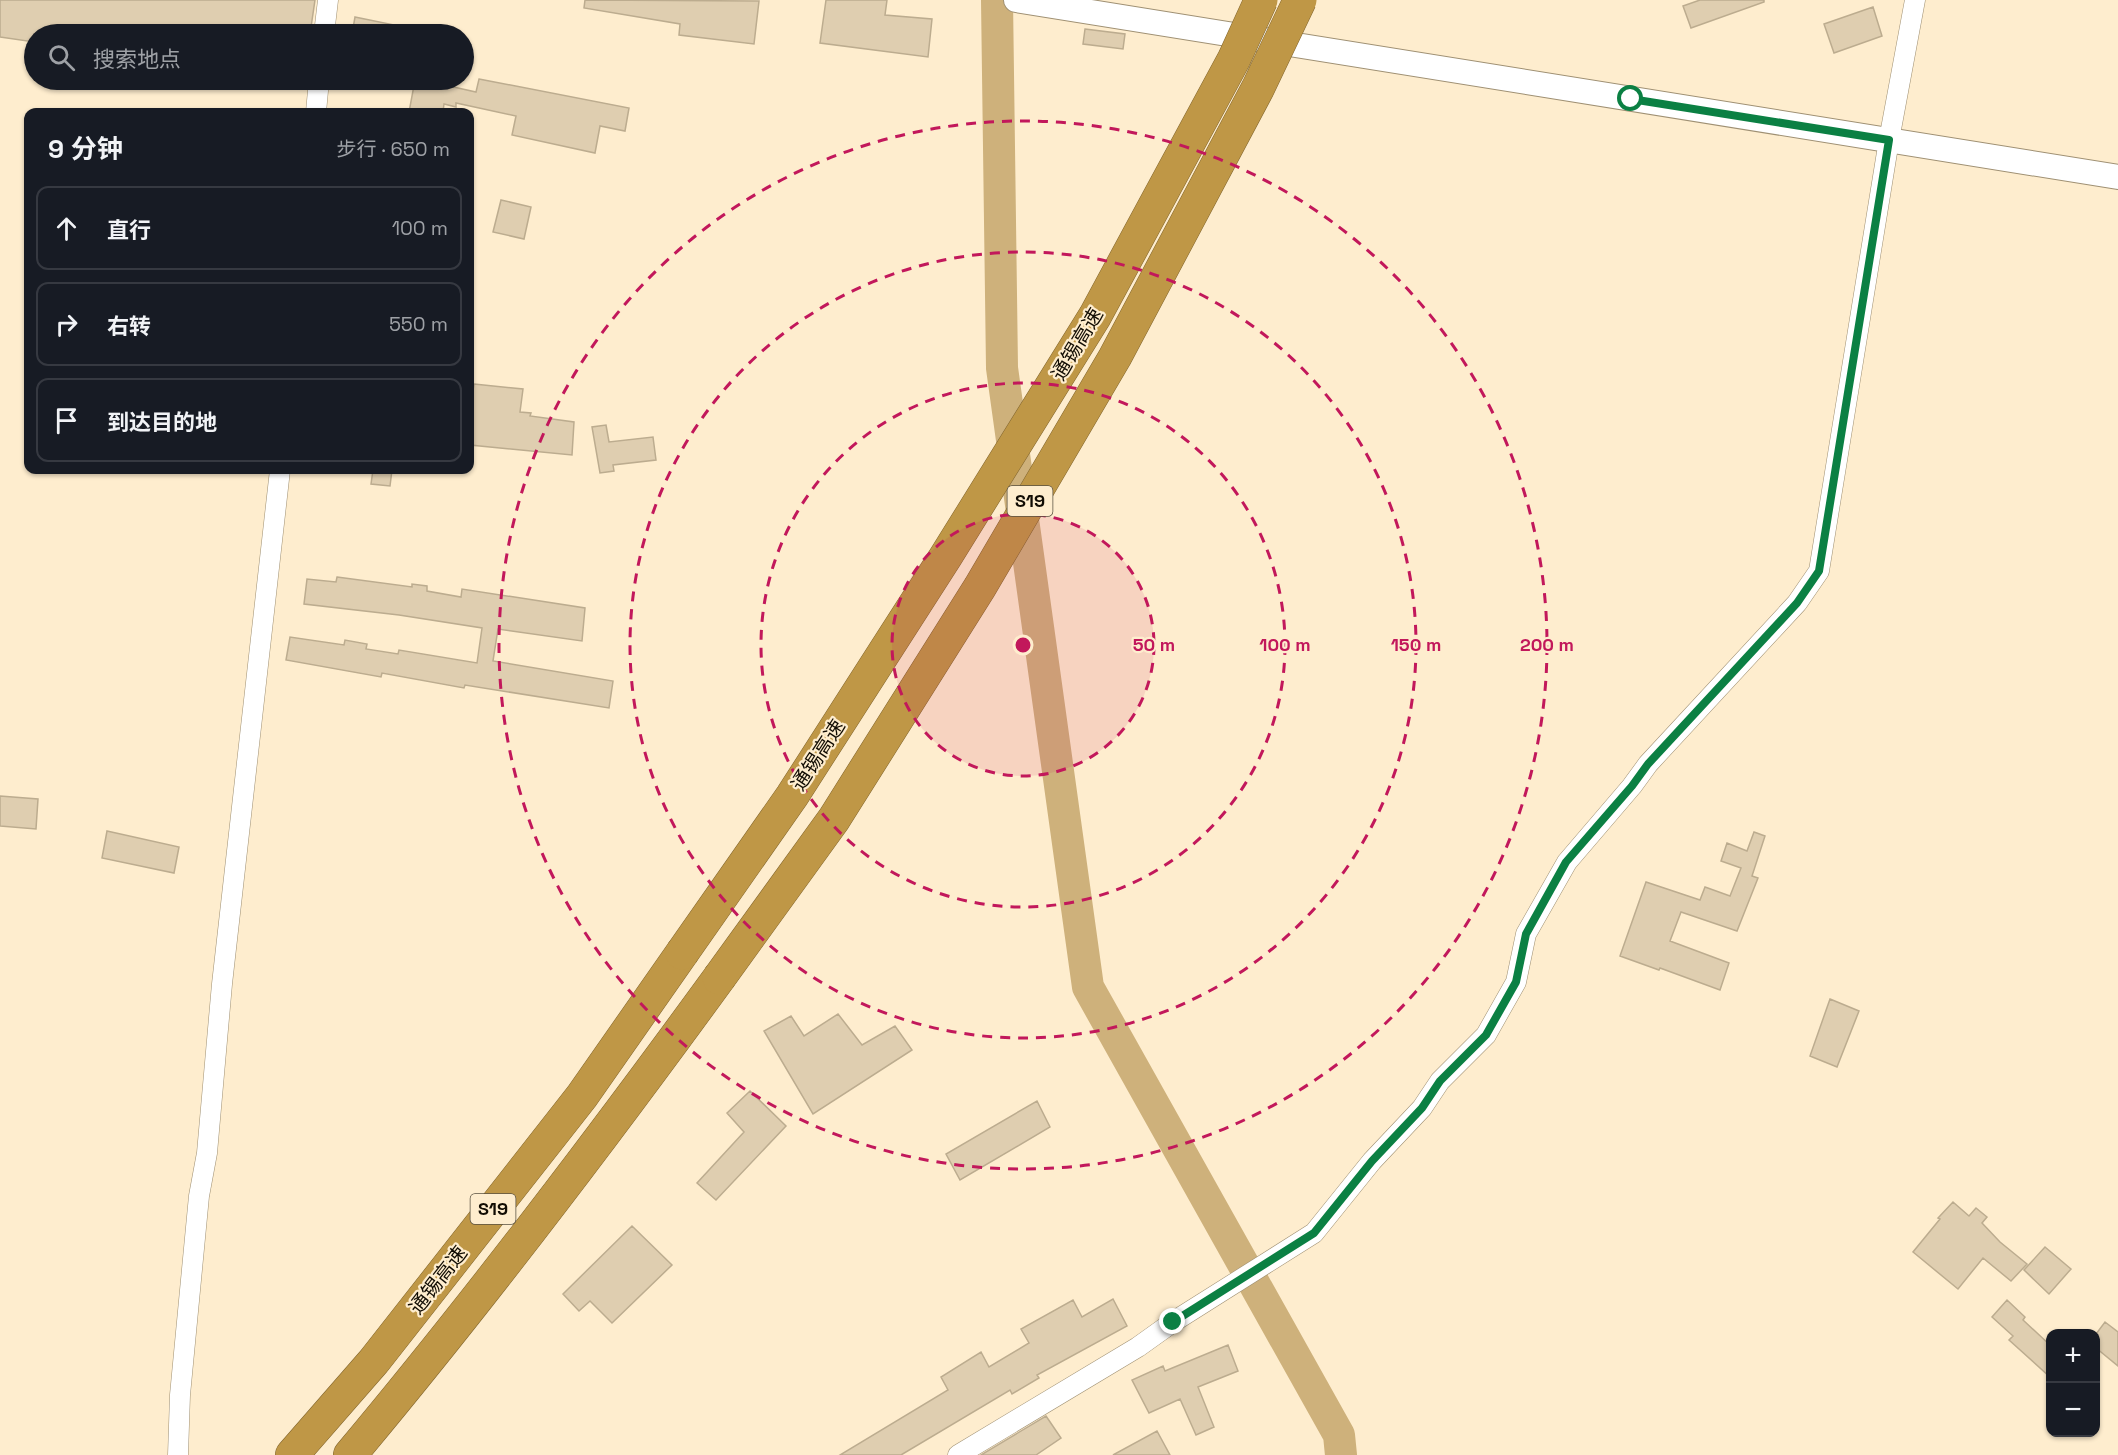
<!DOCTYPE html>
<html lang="zh">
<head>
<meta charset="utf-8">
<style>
  :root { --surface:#171b24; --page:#242831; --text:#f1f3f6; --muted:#9ea1a6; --line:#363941 }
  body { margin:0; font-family:"Space Grotesk","Noto Sans SC",sans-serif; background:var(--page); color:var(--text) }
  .controls { position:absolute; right:18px; bottom:18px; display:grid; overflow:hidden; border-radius:12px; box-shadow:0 2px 4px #0004 }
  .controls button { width:54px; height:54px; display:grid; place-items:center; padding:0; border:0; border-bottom:2px solid var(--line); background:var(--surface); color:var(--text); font:30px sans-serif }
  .stop { position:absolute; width:18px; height:18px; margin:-14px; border:4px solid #0b8043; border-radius:50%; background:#fff }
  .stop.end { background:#0b8043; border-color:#fff; box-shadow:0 2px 6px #0008 }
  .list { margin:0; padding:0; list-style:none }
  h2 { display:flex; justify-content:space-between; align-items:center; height:78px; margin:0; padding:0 24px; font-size:26px }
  h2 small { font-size:20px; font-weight:400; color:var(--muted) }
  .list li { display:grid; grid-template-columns:39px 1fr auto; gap:18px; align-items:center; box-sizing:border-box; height:84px; margin:0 12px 12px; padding:0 12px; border:2px solid var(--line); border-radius:12px }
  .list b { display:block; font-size:22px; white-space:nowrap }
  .list em { font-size:20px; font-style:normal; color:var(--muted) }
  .icon { flex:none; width:33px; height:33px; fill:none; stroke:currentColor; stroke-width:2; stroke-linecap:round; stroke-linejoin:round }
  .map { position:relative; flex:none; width:2118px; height:1455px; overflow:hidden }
  .search { position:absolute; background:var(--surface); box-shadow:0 2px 4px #0004; left:24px; top:24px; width:450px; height:66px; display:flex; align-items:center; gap:15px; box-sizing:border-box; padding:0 21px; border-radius:33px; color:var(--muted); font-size:22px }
  .panel { position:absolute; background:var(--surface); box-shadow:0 2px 4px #0004; left:24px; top:108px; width:450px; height:366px; border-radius:12px }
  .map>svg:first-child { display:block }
</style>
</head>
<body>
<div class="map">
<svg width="2118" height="1455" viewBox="0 0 2118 1455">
  <rect width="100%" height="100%" fill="#feedce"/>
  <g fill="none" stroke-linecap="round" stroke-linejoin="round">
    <path stroke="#ceb17b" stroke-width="32" d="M997 0 1002 368 1088 987 1339 1435 1341 1455"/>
  </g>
  <path fill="#dfceb0" stroke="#bcac8f" stroke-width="1.5" d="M0 0H315L310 34H34V42L0 37Z
    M585 0 759 1 754 44 679 35 680 24 584 8Z
    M826 0H887L885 15 932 19 928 57 820 43Z
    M1700 0H1764V2L1691 28 1683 6Z
    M1873 7 1882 36 1834 53 1824 24Z
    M355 17 409 28V34H352Z
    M1085 29 1125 34 1123 49 1083 44Z
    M479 79 629 108 625 131 600 126 595 153 512 135 516 116 456 103V107L444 104 443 112H409L415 80H450L449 86 476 92Z
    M501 200 531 207 524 239 493 232Z
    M474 384 523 389 520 412 531 413 530 416 574 422 572 455 470 445V411Z
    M606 425 609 442 653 437 656 460 613 465 614 471 600 473 592 427Z
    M373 470H392L390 486 371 484Z
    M337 577 412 587V584L427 586V591L461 597 462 589 585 608 582 641 498 629 493 661 613 681 609 708 465 685 464 688 382 673 381 677 286 660 290 637 344 645 345 640 367 644 366 649 398 654 399 650 477 663 482 628 399 615 304 604 307 579 336 582Z
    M0 796 38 799 36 829 0 826Z
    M107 831 179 847 174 873 102 858Z
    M1754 832 1765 836 1752 876 1758 878 1737 931 1681 912 1670 941 1729 963 1720 990 1660 968 1659 970 1620 956 1646 882 1700 900 1705 887 1730 896 1741 868 1721 861 1727 843 1747 851Z
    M1830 999 1859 1011 1837 1067 1810 1056Z
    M838 1014 862 1045 895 1026 912 1050 813 1114 764 1031 791 1016 804 1036Z
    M750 1091 786 1126 716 1200 697 1183 744 1132 727 1113Z
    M1037 1101 1050 1127 960 1180 946 1154Z
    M1953 1202 1969 1216 1976 1208 1987 1217 1982 1223 2000 1242 2027 1264 2011 1281 1983 1258 1958 1289 1913 1252 1940 1219 1938 1218Z
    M632 1226 672 1265 612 1323 590 1301 579 1311 563 1294Z
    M2045 1247 2071 1269 2049 1294 2024 1270Z
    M1113 1299 1127 1326 1037 1375 1039 1378 1012 1394 1010 1390 901 1455H840L948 1390 941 1377 981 1352 989 1367 1029 1343 1021 1329 1073 1300 1082 1317Z
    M2007 1300 2025 1317 2023 1320 2050 1345V1377L2009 1340 2013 1336 1992 1317Z
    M2105 1322 2118 1332V1366L2096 1348V1334Z
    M1228 1345 1238 1371 1198 1387 1214 1427 1196 1435 1180 1399 1149 1413 1132 1380 1163 1366 1165 1371Z
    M1046 1416 1061 1438 1036 1455H981Z
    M1157 1431 1170 1455H1113Z"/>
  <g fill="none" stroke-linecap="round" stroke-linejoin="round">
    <g stroke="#9f9073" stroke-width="21">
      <path id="minor" d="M324 34 328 0
        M316 112 319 80
        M178 1455 180 1395 199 1196 207 1153 222 984 280 470
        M958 1455 1138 1347 1173 1322 1314 1233 1372 1161 1422 1108 1440 1081 1486 1035 1516 982 1526 934 1567 862 1632 786 1648 764 1797 603 1819 571 1889 140 1915 0"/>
    </g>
    <g stroke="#9f9073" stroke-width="26">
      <path id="tertiary" d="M1016 0 2118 177"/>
    </g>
    <g stroke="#82662f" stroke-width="34">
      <path id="motorway" d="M292 1455 374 1361 582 1096 682 953
        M350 1455C479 1301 601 1140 719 978"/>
    </g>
    <use href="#minor" stroke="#fff" stroke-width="20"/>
    <use href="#tertiary" stroke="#fff" stroke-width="24"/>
    <use href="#motorway" stroke="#bf9746" stroke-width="33"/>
    <g stroke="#82662f" stroke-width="34" stroke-linecap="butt">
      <path id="motorway-bridge" d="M682 953 792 796 946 556 1095 316 1234 59 1261 0
        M719 978 834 819 980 587 1115 357 1258 88 1300 0"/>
    </g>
    <use href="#motorway-bridge" stroke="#bf9746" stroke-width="33"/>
  </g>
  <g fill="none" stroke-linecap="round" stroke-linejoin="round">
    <path stroke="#0b8043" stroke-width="8" d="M1173 1322 1314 1233 1372 1161 1422 1108 1440 1081 1486 1035 1516 982 1526 934 1566 862 1632 786 1648 764 1797 603 1819 571 1889 140 1631 99"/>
  </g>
  <circle cx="1023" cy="645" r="131" fill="#c2185b" fill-opacity=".12"/>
  <g fill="none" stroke="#c2185b" stroke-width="3" stroke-dasharray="10 8">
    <circle cx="1023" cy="645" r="131"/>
    <circle cx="1023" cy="645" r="262"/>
    <circle cx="1023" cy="645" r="393"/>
    <circle cx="1023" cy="645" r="524"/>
  </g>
  <g text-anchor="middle" stroke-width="4.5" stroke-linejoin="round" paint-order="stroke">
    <g fill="#feedce" stroke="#585040" stroke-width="1.5">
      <rect x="1007.5" y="486" width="45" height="30" rx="4.5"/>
      <rect x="470.5" y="1194" width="45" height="30" rx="4.5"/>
    </g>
    <g font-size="18" font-weight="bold" fill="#110c03">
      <text x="1030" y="507">S19</text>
      <text x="493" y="1215">S19</text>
    </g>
    <g font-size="20" fill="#110c03" stroke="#feedce">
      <text transform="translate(1077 344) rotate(-59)" y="7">通锡高速</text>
      <text transform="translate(818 755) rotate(-57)" y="7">通锡高速</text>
      <text transform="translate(438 1280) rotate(-52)" y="7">通锡高速</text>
    </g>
  </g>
  <circle cx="1023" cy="645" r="9" fill="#c2185b" stroke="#feedce" stroke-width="3"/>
  <g font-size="18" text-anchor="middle" font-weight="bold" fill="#c2185b" stroke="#feedce" stroke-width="4.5" stroke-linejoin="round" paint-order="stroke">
    <text x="1154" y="651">50 m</text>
    <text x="1285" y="651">100 m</text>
    <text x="1416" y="651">150 m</text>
    <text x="1547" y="651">200 m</text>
  </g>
</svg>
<div class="controls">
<button>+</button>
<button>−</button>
</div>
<div class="stop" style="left:1631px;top:99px"></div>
<div class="stop end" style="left:1173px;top:1322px"></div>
<div class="search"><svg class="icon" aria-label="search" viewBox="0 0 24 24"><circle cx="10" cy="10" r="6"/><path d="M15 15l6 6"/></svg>搜索地点</div>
<section class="panel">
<h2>9 分钟<small>步行 · 650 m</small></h2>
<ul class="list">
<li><svg class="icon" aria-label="ahead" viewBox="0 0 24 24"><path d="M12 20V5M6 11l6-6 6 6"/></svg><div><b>直行</b></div><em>100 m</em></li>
<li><svg class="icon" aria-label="right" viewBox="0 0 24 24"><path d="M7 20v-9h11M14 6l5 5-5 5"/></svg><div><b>右转</b></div><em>550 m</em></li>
<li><svg class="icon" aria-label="arrive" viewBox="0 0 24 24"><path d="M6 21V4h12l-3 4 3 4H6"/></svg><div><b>到达目的地</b></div></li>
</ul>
</section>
</div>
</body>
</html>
